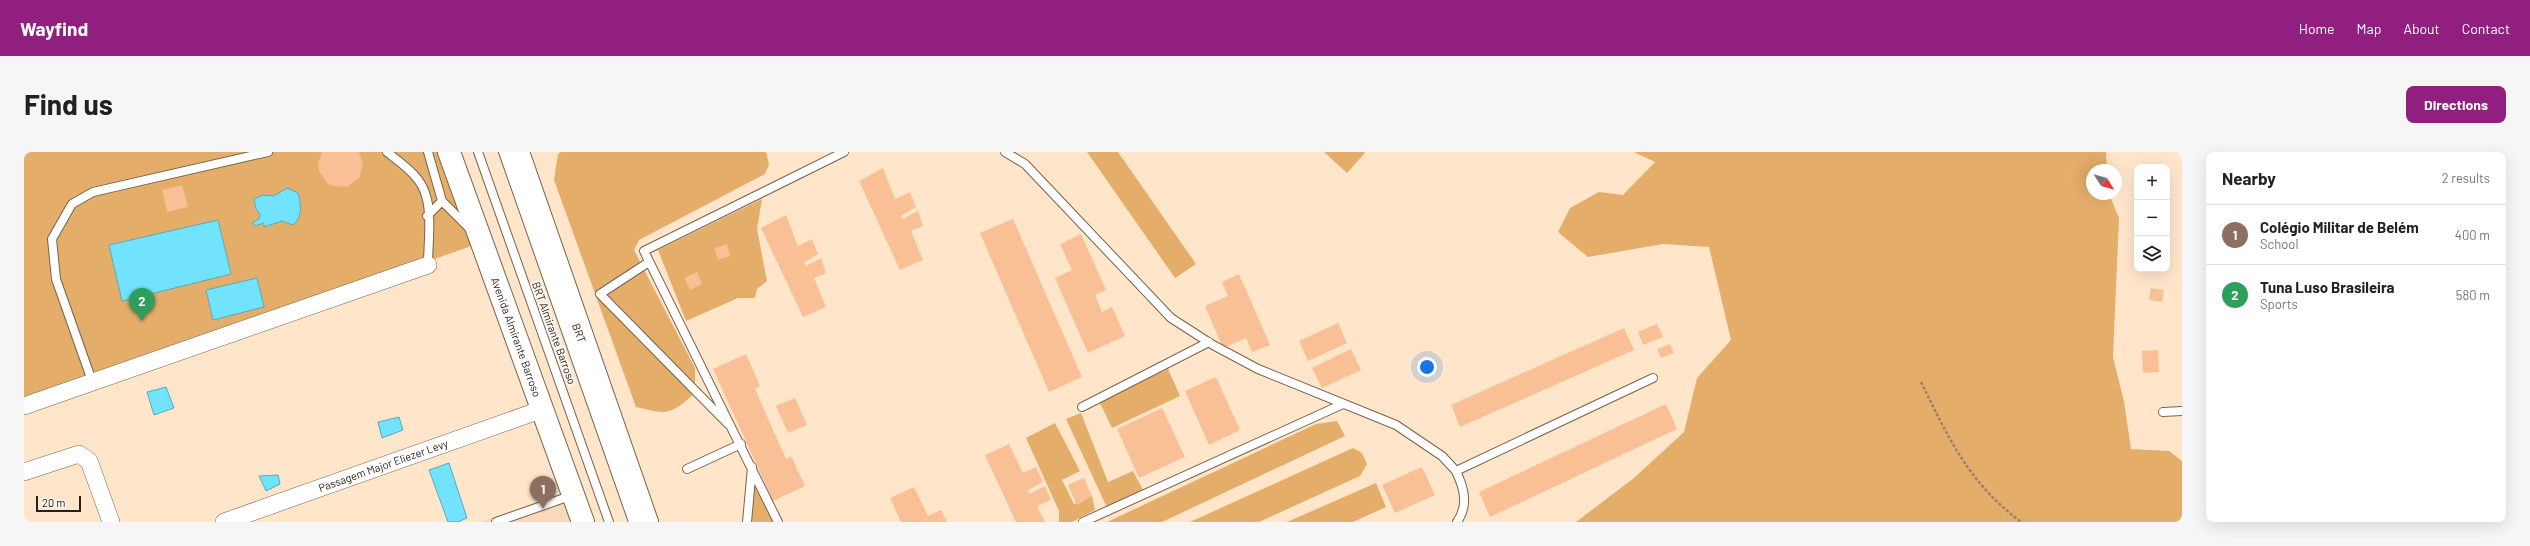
<!DOCTYPE html>
<html lang="en">
<head>
<meta charset="utf-8">
<style>
  :root { --surface:#fff; --page:#f6f6f6; --text:#202124; --muted:#757577; --line:#e0e0e0; --accent:#901f80 }
  body { margin:0; font-family:Barlow,sans-serif; background:var(--page); color:var(--text) }
  .controls { position:absolute; right:12px; top:12px; display:grid; overflow:hidden; border-radius:8px; box-shadow:0 4px 16px #0002 }
  .controls button { width:36px; height:36px; display:grid; place-items:center; padding:0; border:0; border-bottom:1px solid var(--line); background:var(--surface); color:var(--text); font:20px sans-serif }
  .compass { position:absolute; left:2062px; top:12px; width:36px; height:36px; border-radius:50%; background:var(--surface); box-shadow:0 4px 16px #0002; rotate:127deg }
  .scale { position:absolute; left:12px; bottom:10px; width:45px; box-sizing:border-box; padding-left:4px; border:2px solid #282016; border-top:0; font-size:11px; line-height:14px; white-space:nowrap; color:#282016; -webkit-text-stroke:3px #fcf7f2; paint-order:stroke }
  .you { position:absolute; left:1403px; top:215px; width:14px; height:14px; margin:-10px; border:3px solid #fff; border-radius:50%; background:#1a73e8; box-shadow:0 0 0 6px #1a73e833 }
  .badge { display:grid; place-items:center; width:26px; height:26px; border-radius:50%; background:var(--accent); color:#fff; font-size:13px; font-weight:700 }
  .pin { position:absolute; translate:-50% -33px; filter:drop-shadow(0 1px 2px #0008) }
  .pin::after { content:''; position:absolute; top:21px; width:14px; height:12px; background:inherit; clip-path:polygon(0 0,100% 0,50% 100%) }
  .list { margin:0; padding:0; list-style:none }
  h2 { display:flex; justify-content:space-between; align-items:center; height:52px; margin:0; padding:0 16px; font-size:17px }
  h2 small { font-size:13px; font-weight:400; color:var(--muted) }
  .list li { display:grid; grid-template-columns:26px 1fr auto; gap:12px; align-items:center; box-sizing:border-box; height:60px; padding:0 16px; border-top:1px solid var(--line) }
  .list b { display:block; font-size:15px; white-space:nowrap }
  .list p { margin:0; font-size:13px; white-space:nowrap; color:var(--muted) }
  .list em { font-size:13px; font-style:normal; color:var(--muted) }
  .icon { flex:none; width:22px; height:22px; fill:none; stroke:currentColor; stroke-width:2; stroke-linecap:round; stroke-linejoin:round }
  .map { position:relative; flex:none; width:2158px; height:370px; overflow:hidden; border-radius:8px }
  header { display:flex; align-items:center; gap:24px; box-sizing:border-box; height:56px; padding:0 20px; background:var(--accent); color:#fff }
  header strong { font-size:19px }
  nav { display:flex; gap:22px; margin-inline-start:auto; font-size:14px }
  .intro { display:flex; align-items:center; justify-content:space-between; box-sizing:border-box; height:96px; padding:0 24px }
  h1 { margin:0; font-size:28px }
  .button { padding:10px 18px; border-radius:8px; background:var(--accent); color:#fff; font-size:14px; font-weight:700 }
  main { display:flex; gap:24px; padding:0 24px }
  aside { flex:1; background:var(--surface); border-radius:8px; box-shadow:0 4px 16px #0002 }
  .map>svg:first-child { display:block }
</style>
</head>
<body>
<header>
<strong>Wayfind</strong>
<nav><a>Home</a><a>Map</a><a>About</a><a>Contact</a></nav>
</header>
<div class="intro"><h1>Find us</h1><a class="button">Directions</a></div>
<main>
<div class="map">
<svg width="2158" height="370" viewBox="0 0 2158 370">
  <rect width="100%" height="100%" fill="#ffe6cb"/>
  <path fill="#f8daba" d="M539 340 550 370H456Z"/>
  <path fill="#e4ad6a" d="M0 0H425L453 92 0 253Z
    M537 0H742L745 12 741 22 615 88 610 98 671 216V241C646 263 645 263 612 255L530 28 534 2Z
    M1063 0H1094L1172 112 1151 126Z
    M1300 0H1339L1341 1 1323 21Z
    M1610 0H2082L2083 18H2068V42H2085L2095 66 2089 205 2100 250 2107 297 2145 299 2158 309V370H1552L1610 326 1660 280 1673 226 1707 188 1685 95 1639 92 1564 105 1534 80 1546 56 1575 40 1599 43 1631 10Z
    M738 47 733 77 743 129 733 137 731 146H714L662 169 634 98Z
    M1144 217 1156 244 1088 276 1075 249Z
    M1057 261 1084 330 1109 319 1121 342 1086 362 1042 267Z
    M1313 269 1321 284 1138 370H1083L1292 272Z
    M1031 271 1056 319 1038 328 1050 352 1068 344 1071 358 1048 370H1035V359L1002 286Z
    M1329 296 1338 301 1343 312 1336 324 1235 370H1166Z
    M731 325 750 370H726Z
    M1352 331 1362 355 1329 370H1263Z"/>
  <path fill="#72e3fd" stroke="#5ca8b8" d="M263 36 274 41C277 53 279 64 269 73L258 69 240 75V71L231 74 228 71 235 67 236 62 232 57 230 47 239 43 250 44Z
    M194 68 207 122 98 149 85 93Z
    M233 126 240 155 189 168 182 138Z
    M142 235 150 256 130 263 123 240Z
    M375 265 379 278 358 286 354 270Z
    M425 311 443 366 434 370H424L405 318Z
    M254 323 256 332 242 339 235 324Z"/>
  <path fill="#f9bf95" d="M298 0H335L339 13 335 26 323 35 309 34 303 31 295 19 294 12Z
    M859 16 871 47 886 40 892 55 877 64 879 67 894 59 899 74 887 79 899 108 876 118 835 29Z
    M158 33 164 55 143 60 138 38Z
    M762 63 774 94 788 87 794 102 780 111 782 114 797 106 802 121 790 126 802 155 779 165 737 76Z
    M989 67 1058 225 1025 240 956 81Z
    M1057 82 1082 138 1071 143 1078 160 1088 155 1101 184 1064 201 1031 126 1048 118 1036 92Z
    M703 92 706 104 694 108 690 96Z
    M673 120 678 132 666 138 660 126Z
    M1215 122 1246 193 1228 200 1222 186 1199 196 1181 154 1204 144 1198 130Z
    M2127 136 2140 138 2138 150 2125 148Z
    M1314 171 1323 191 1284 209 1275 189Z
    M1633 172 1639 185 1619 193 1614 180Z
    M1600 176 1610 198 1436 275 1427 253Z
    M1646 192 1650 201 1637 206 1633 197Z
    M1327 197 1337 218 1298 236 1288 216Z
    M2134 198 2135 220 2119 221 2118 199Z
    M722 202 736 234 731 237 762 307 767 304 781 334 749 349 689 217Z
    M1192 225 1216 278 1185 293 1161 239Z
    M771 246 783 273 764 281 752 254Z
    M1642 252 1653 277 1466 365 1455 340Z
    M1138 256 1161 305 1115 326 1093 277Z
    M985 292 999 321 1012 315 1019 330 1004 338 1005 342 1021 334 1027 348 1013 354 1021 370H992L961 303Z
    M1398 315 1411 343 1371 361 1358 333Z
    M1060 326 1068 344 1053 353 1044 333Z
    M890 335 904 364 917 358 923 370H877L866 346Z"/>
  <g fill="none" stroke-linecap="round" stroke-linejoin="round">
    <g stroke="#78634b" stroke-width="10">
      <path id="service" d="M363 0C378 12 397 24 402 44 408 62 404 94 404 113
        M404 0 418 49 446 77
        M454 0 585 370
        M479 0 609 370
        M981 0 1001 12 1147 166 1189 193 1234 217 1372 273 1418 304 1432 319 1629 226
        M403 64 418 49
        M625 110 576 142 704 272
        M68 229 32 127 28 87 48 52 69 40 244 0
        M1058 255 1185 190
        M2139 260 2158 259
        M663 317 717 292
        M1432 319C1440 336 1445 353 1433 370
        M472 370 549 343
        M723 370 728 315
        M754 370 620 99 820 0
        M1059 370 1319 252"/>
    </g>
    <g stroke="#78634b" stroke-width="18">
      <g id="minor">
        <path d="M0 254 404 113"/>
        <path d="M0 320 55 302 65 309 87 370"/>
        <path id="s1" d="M200 370 519 257"/>
      </g>
    </g>
    <g stroke="#78634b" stroke-width="24">
      <g id="trunk">
        <path id="s2" d="M425 0 559 370"/>
        <path d="M494 0 623 370"/>
      </g>
    </g>
    <path stroke="#938370" stroke-width="2.5" stroke-dasharray="3 2" stroke-linecap="butt" d="M1897 230C1925 287 1945 331 1997 370"/>
    <use href="#service" stroke="#fff" stroke-width="8"/>
    <use href="#minor" stroke="#fff" stroke-width="17"/>
    <use href="#trunk" stroke="#fff" stroke-width="22"/>
  </g>
  <g text-anchor="middle" stroke-width="4" stroke-linejoin="round" paint-order="stroke">
    <g font-size="11" fill="#282016" stroke="#fcf7f2">
      <text transform="translate(530 181) rotate(70)" y="4">BRT Almirante Barroso</text>
      <text transform="translate(555 181) rotate(70)" y="4">BRT</text>
      <text dy="4" stroke="none"><textPath href="#s2" startOffset="197">Avenida Almirante Barroso</textPath></text>
      <text dy="4" stroke="none"><textPath href="#s1" startOffset="169">Passagem Major Eliezer Levy</textPath></text>
    </g>
  </g>
</svg>
<div class="controls">
<button>+</button>
<button>−</button>
<button><svg class="icon" aria-label="layers" viewBox="0 0 24 24"><path d="M12 4l9 5-9 5-9-5zM3 14l9 5 9-5"/></svg></button>
</div>
<svg class="compass" viewBox="-18 -18 36 36"><path d="M0-13l5 13h-10z" fill="#e53935"/><path d="M0 13l5-13h-10z" fill="#757577"/></svg>
<div class="scale">20 m</div>
<div class="you"></div>
<div class="pin badge" style="left:519px;top:357px;background:#8d6e63">1</div>
<div class="pin badge" style="left:118px;top:169px;background:#2e9e5b">2</div>
</div>
<aside>
<h2>Nearby<small>2 results</small></h2>
<ul class="list">
<li><span class="badge" style="background:#8d6e63">1</span><div><b>Colégio Militar de Belém</b><p>School</p></div><em>400 m</em></li>
<li><span class="badge" style="background:#2e9e5b">2</span><div><b>Tuna Luso Brasileira</b><p>Sports</p></div><em>580 m</em></li>
</ul>
</aside>
</main>
</body>
</html>
